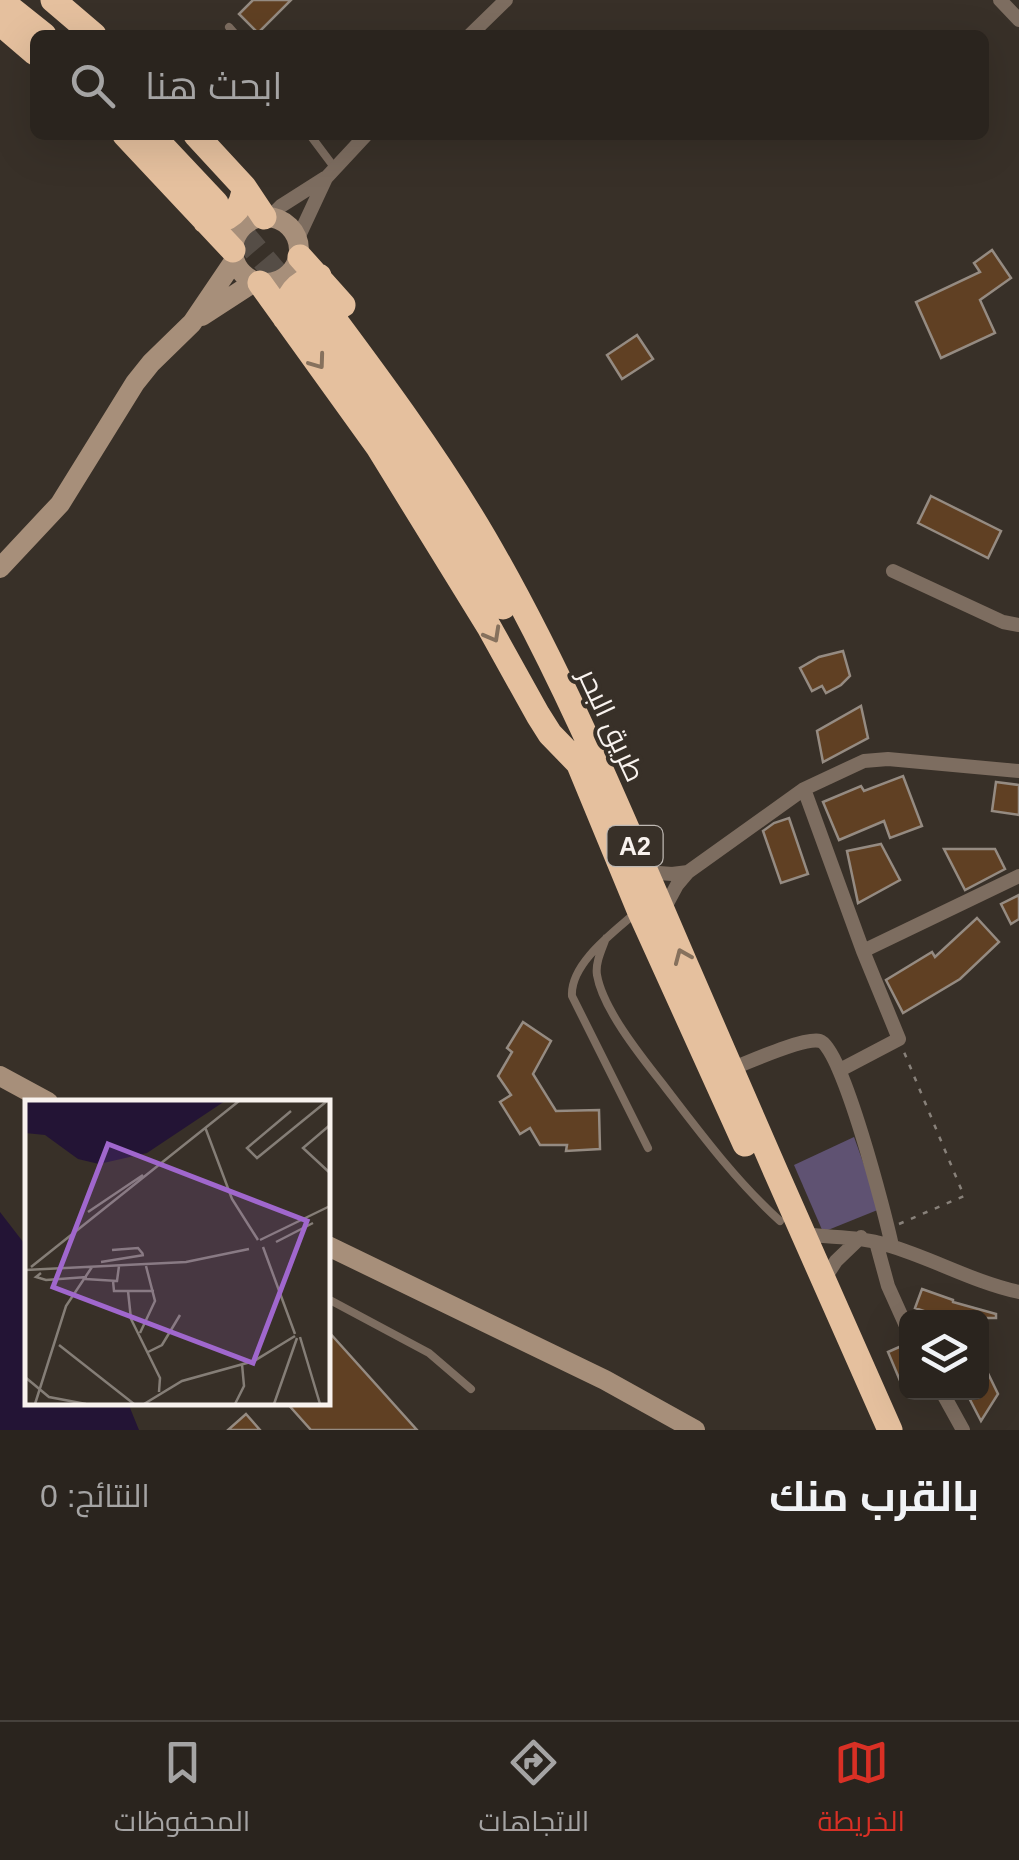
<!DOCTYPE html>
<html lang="ar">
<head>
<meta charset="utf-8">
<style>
  :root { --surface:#2a241e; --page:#36302b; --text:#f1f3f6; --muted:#a5a4a4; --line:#46413c; --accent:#d93025 }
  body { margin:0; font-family:Arial,Cairo,sans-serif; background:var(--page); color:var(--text); direction:rtl }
  .controls { position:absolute; right:30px; bottom:30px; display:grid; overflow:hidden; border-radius:15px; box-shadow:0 10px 40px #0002 }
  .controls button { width:90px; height:90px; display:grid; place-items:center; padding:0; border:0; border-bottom:2px solid var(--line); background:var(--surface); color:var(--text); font:50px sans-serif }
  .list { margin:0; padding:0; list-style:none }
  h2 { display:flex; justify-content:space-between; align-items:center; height:130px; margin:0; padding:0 40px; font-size:42px }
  h2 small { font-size:32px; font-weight:400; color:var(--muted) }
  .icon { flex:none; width:55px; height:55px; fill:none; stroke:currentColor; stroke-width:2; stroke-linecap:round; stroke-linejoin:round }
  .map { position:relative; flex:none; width:1019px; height:1430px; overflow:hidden; direction:ltr }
  .search { position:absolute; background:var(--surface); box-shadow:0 10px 40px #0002; left:30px; right:30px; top:30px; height:110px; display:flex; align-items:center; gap:25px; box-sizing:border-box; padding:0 35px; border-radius:15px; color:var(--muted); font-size:38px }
  .sheet { height:290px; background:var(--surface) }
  nav { display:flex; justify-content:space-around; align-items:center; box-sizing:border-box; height:140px; border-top:2px solid var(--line); background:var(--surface); font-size:28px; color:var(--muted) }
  nav a { display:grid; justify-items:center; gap:5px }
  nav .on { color:var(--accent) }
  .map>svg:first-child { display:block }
</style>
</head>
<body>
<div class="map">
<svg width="1019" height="1430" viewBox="0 0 1019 1430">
  <rect width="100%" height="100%" fill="#383028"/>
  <path fill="#5f5272" d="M854 1137 880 1209 823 1232 794 1165Z"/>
  <path fill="#231435" d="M0 1212 27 1247 28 1402 128 1403 139 1430H0Z"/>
  <path fill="#604023" stroke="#958b82" stroke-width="2.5" d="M253 0H291L258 33 239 14Z
    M992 250 1011 278 980 300 995 333 941 358 916 302 980 272 974 263Z
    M637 335 653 359 622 379 607 355Z
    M931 496 1001 531 988 558 918 523Z
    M843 651 850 676 841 685 826 693 822 686 812 691 800 668 819 657Z
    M861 706 868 738 823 762 817 731Z
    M903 776 922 826 890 838 884 821 839 840 823 802 861 786 864 791Z
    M996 782 1019 785V815L992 811Z
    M789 818 808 874 781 883 763 831 774 823Z
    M881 844 900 880 858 903 847 851Z
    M944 849H995L1005 869 965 890Z
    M1019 895V919L1011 924 1001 904Z
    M977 918 999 942 960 979 903 1013 886 980 932 952 935 957Z
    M523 1022 551 1041 533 1074 556 1111 599 1110 600 1149 566 1151 567 1145H540L530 1128 520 1134 500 1102 511 1095 498 1076 512 1052 507 1048Z
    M922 1289 953 1300V1302L996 1314V1318H944L915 1308Z
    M328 1331 417 1430H311L286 1402H328Z
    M906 1344V1395L888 1352Z
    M982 1361 998 1394 981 1421 966 1392H982Z
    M246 1414 260 1430H228Z"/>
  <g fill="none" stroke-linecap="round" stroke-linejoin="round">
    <path stroke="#554d46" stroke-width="25" stroke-dasharray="25 12" stroke-linecap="butt" d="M216 203 304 307"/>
    <path stroke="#88817a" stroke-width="2.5" stroke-dasharray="5 8" stroke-linecap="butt" d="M899 1224 964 1196 904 1052"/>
    <path stroke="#7d6d60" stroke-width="8" d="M229 27 236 35
      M310 135 334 167
      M633 915C611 934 570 965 572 996L648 1148
      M606 938C602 949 595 963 597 975 603 1010 643 1059 665 1087 701 1134 736 1181 780 1221
      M328 1299 429 1353 471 1389"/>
    <path stroke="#7d6d60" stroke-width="14" d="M1000 0 1019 20
      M470 35 506 0
      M270 217 281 206 325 178
      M298 238 326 178 366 135
      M893 571 1003 622 1019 625
      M804 789 863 951 899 1039 840 1070
      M646 872 672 874 688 872
      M663 911 677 885 688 872 804 789 864 761 888 759 1019 771
      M863 951 1019 876
      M731 1069C749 1062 804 1037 820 1041 842 1047 886 1217 892 1246
      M803 1234C832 1238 859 1236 887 1245 932 1258 973 1282 1019 1292
      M876 1242 888 1286 906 1326
      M823 1281 836 1261 861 1237
      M942 1392 963 1430"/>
    <path stroke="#a78f7a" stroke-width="20" d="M233 250a33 33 0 1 1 66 0a33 33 0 1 1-66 0Z
      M202 316 254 282
      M0 568 60 504 135 383 151 363 192 323 234 261
      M0 1076 48 1102
      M328 1246 605 1380 695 1430"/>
    <path stroke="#e5c09e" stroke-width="25" d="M0 0 44 35
      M53 0 94 35
      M0 23 35 53
      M125 135 233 250
      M152 135 216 203
      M196 135 244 187 264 217
      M205 221C228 223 243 210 244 187
      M300 257 343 305
      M260 283 378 447 489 627 538 715 550 734 580 765
      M317 296C376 375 435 454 485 539 565 677 626 826 689 972 755 1125 822 1278 890 1430
      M304 307 394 430 451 518 503 607
      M285 318C286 294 296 283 319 276
      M575 755 639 910 745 1144"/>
  </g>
  <defs><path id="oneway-chevron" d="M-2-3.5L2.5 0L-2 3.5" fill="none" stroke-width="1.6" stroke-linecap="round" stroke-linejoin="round" transform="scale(2.5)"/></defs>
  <g stroke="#86715d">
    <use href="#oneway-chevron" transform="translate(318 362) rotate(54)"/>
    <use href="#oneway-chevron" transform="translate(493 635) rotate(61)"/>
    <use href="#oneway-chevron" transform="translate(682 956) rotate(-113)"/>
  </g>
  <g text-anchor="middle" stroke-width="8" stroke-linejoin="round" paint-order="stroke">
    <rect fill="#383028" stroke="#beb8b3" stroke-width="2.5" x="607.5" y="826" width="55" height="40" rx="8"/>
    <g font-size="25" font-weight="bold" fill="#f8f2ee">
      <text x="635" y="855">A2</text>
    </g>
    <g font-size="28" fill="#f8f2ee" stroke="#383028">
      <text transform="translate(612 725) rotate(65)" y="10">طريق البحر</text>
    </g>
  </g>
  <g transform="translate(25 1100)">
    <rect width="305" height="305" fill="#383028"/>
    <path d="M0 1H200L122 53 74 64 53 59 20 35 0 33Z" fill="#231435"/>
    <path fill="none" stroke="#857e77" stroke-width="2.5" d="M266 11 222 48 232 58 302 1M305 25 278 48 305 73M180 27 207 99 233 140M63 112 118 75M235 140 305 106M251 142 288 123M238 147 270 234M87 150 113 148 118 154M76 162 119 155M6 167 214 1M0 170 161 162 224 149M16 173 11 177 21 180 62 177M60 179 92 181 94 166M88 181 89 191H129M103 191 106 219 135 278 134 292M115 233 130 201 121 166M275 237 295 304M34 245 109 304M123 252 137 245 155 215M0 277 24 297 61 304M10 304 41 206 67 167M119 304 157 281 229 261 270 236M210 304 219 286 217 264M249 304 272 238"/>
    <path fill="#a067cd" fill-opacity="0.15" stroke="#a067cd" stroke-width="5" d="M83 44 282 121 228 263 28 187Z"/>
    <rect width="305" height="305" fill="none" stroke="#f8f2ee" stroke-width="5"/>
  </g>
</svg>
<div class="controls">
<button><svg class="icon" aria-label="layers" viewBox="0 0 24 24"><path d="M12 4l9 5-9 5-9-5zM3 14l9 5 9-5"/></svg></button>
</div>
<div class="search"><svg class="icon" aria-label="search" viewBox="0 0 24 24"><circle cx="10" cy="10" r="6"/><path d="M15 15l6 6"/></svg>ابحث هنا</div>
</div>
<section class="sheet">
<h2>بالقرب منك<small>النتائج: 0</small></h2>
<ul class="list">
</ul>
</section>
<nav>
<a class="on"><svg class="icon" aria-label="map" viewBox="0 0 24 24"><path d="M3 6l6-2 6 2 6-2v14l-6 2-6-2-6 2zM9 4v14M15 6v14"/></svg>الخريطة</a>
<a><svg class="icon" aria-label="directions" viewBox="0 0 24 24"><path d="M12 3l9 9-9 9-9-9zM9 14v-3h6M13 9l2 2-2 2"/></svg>الاتجاهات</a>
<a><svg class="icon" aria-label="saved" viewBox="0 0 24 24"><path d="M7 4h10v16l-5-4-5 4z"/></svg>المحفوظات</a>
</nav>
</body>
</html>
